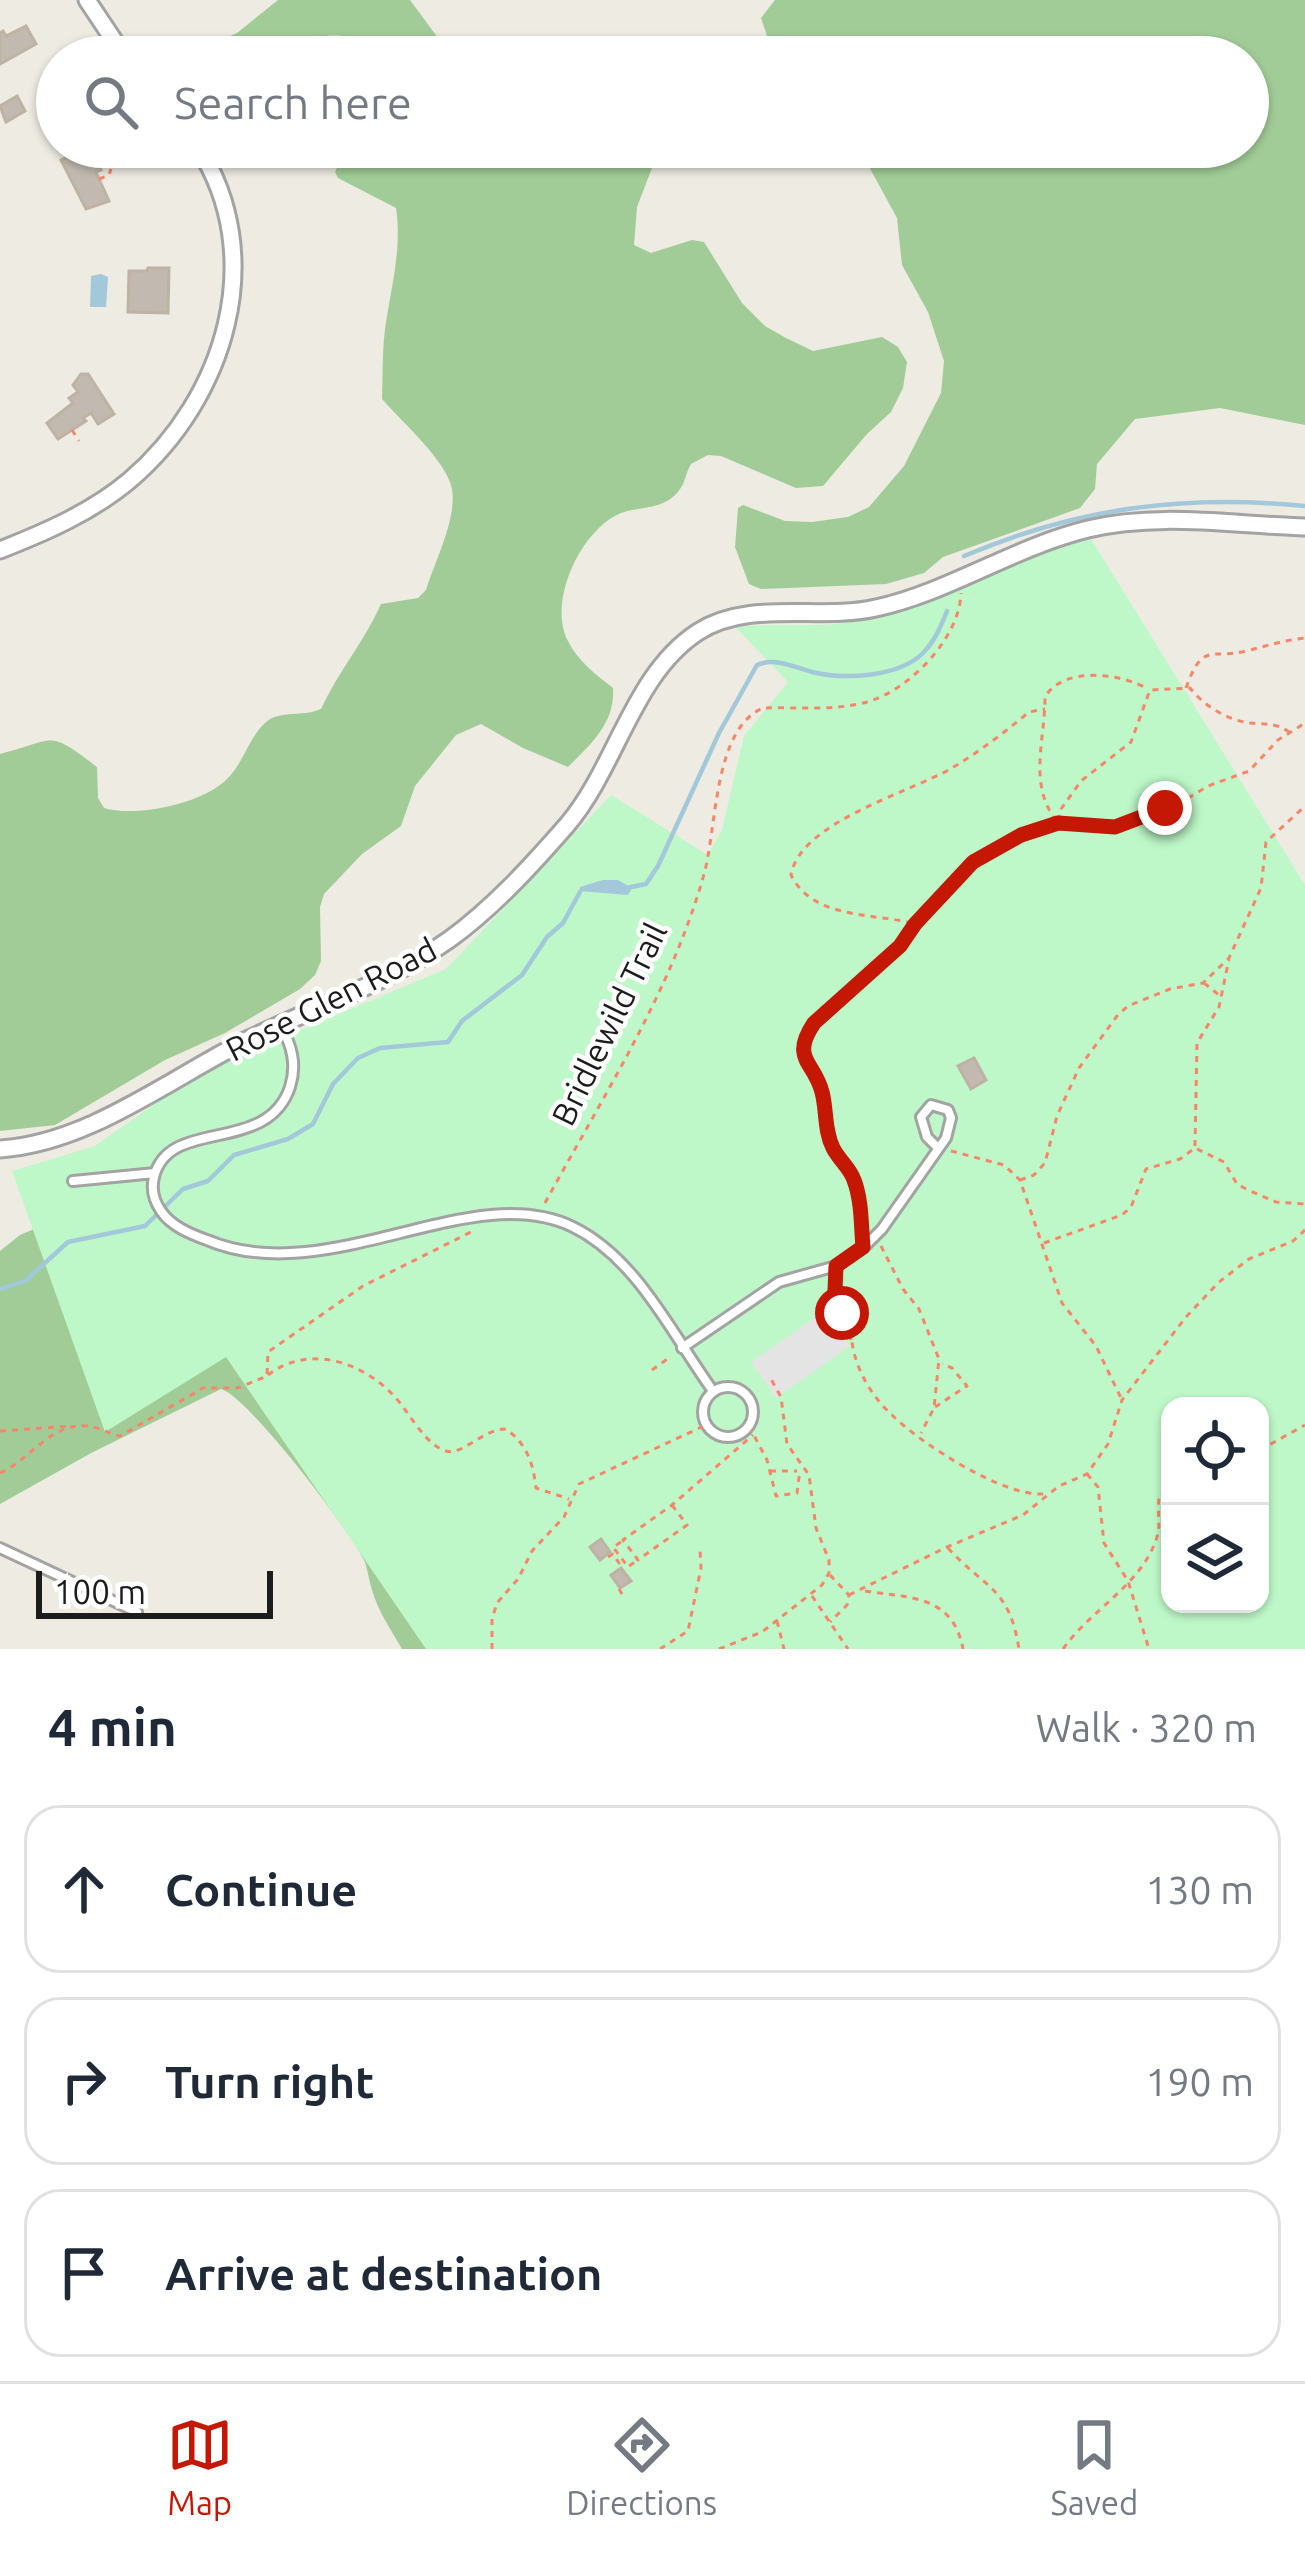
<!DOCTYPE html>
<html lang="en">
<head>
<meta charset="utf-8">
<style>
  :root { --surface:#fff; --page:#f2f2f3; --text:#1f2937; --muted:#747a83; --line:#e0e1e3; --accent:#c41804 }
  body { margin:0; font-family:Ubuntu,sans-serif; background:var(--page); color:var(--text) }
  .controls { position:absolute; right:36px; bottom:36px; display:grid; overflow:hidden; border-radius:24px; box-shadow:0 3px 9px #0004 }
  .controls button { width:108px; height:108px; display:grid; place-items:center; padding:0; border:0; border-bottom:3px solid var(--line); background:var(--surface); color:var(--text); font:60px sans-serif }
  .scale { position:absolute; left:36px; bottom:30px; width:237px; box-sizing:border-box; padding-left:12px; border:6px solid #1c1c1c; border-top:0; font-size:33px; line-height:42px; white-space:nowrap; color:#1c1c1c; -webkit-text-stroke:9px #fff; paint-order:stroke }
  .stop { position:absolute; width:36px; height:36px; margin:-27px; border:9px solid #c41804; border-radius:50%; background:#fff }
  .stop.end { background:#c41804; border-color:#fff; box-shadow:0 3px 12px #0008 }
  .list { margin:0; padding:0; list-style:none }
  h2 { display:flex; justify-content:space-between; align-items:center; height:156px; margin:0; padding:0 48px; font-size:51px }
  h2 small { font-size:39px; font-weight:400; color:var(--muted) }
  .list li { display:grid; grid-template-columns:78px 1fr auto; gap:36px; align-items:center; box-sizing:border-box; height:168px; margin:0 24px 24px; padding:0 24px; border:3px solid var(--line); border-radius:36px }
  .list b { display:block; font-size:45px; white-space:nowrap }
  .list em { font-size:39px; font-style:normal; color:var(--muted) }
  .icon { flex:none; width:66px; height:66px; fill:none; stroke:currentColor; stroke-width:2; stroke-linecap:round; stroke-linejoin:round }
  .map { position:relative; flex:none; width:1305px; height:1649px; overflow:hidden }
  .search { position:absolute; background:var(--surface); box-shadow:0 3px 9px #0004; left:36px; right:36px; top:36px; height:132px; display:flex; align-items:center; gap:30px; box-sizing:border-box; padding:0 42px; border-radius:66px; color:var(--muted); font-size:45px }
  .sheet { height:732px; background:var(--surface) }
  nav { display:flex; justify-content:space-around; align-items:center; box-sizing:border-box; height:168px; border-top:3px solid var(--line); background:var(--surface); font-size:33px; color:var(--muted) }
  nav a { display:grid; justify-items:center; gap:6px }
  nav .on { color:var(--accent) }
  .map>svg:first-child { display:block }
</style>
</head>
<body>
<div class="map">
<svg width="1305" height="1649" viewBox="0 0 1305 1649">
  <rect width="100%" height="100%" fill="#edebe2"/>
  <path fill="#a1cc97" d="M278 0H410L452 57H366C360 50 353 40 345 37 325 31 295 44 281 57H182L237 33Z
    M775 0H1305V425L1220 408 1135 419 1097 464 1095 489 1080 508 943 557 924 573 886 584 761 589 749 584 735 547 738 508 743 505 785 521 812 522 848 517 869 507 904 466 941 393 944 361 928 312 902 265 897 218 867 163 856 158 847 147H1248V57H781L769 42 761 18Z
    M352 147H660L637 207 634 245 651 253 692 240 704 242 742 303 765 326 786 338 813 351 882 337 898 347 907 362 903 388 891 412 867 434 823 486 796 488 721 456 708 455 691 464C686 472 685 483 680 489 666 510 641 506 621 513 581 529 547 602 568 641 577 660 596 675 613 688 615 723 592 743 568 767L523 748 481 724 456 735 415 786 401 826 362 854 324 894 320 907 321 961 315 975 300 989 225 1033 165 1060 55 1125 0 1131V754C57 740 46 728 97 767L98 798 104 808C137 818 206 803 229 777 244 761 250 736 266 722 280 710 304 717 321 709 338 672 364 642 381 604L418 598 426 590C435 561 457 519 452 489 447 461 401 421 382 399 383 374 382 347 386 322 392 284 402 247 396 208L338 178 335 172 343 154Z
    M74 1212 563 1649H402C391 1630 378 1611 372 1590 369 1581 368 1571 365 1562 352 1533 248 1396 221 1389L93 1452 0 1504V1251L20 1235Z"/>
  <path fill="#bef8c8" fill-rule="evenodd" d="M1091 539 1305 885V1649H426L226 1357 105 1432 12 1171 95 1146 200 1072 446 969 611 795 708 855 722 830 744 736 788 682 735 627C777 622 821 630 864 619 942 600 1012 557 1091 539ZM1170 1406H1260V1604H1170Z"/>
  <path fill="#e4e4e4" d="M824 1311 850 1346 776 1398 751 1362Z"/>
  <path fill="#a2c8da" d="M101 274 108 277 106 307H90L91 276Z
    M603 880H618L632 888 628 895 579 891 580 887Z"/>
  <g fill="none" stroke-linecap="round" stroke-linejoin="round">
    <path stroke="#a2c8da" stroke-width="4.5" d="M964 556C1077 508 1183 494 1305 506
      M626 888 646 884 658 866 719 733 757 665C776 657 793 667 812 672 845 680 899 677 923 653 935 641 941 626 947 611
      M0 1289 25 1281 68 1242 145 1226 183 1189 208 1181 234 1155 288 1139 313 1124 333 1084 358 1058 380 1048 448 1042 462 1021 522 975 547 937 563 923 580 892"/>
  </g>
  <path fill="#c2bab1" stroke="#beb2a4" stroke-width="3" d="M26 26 36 44 0 64V33L3 31 6 36Z
    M17 96 25 111 6 122 0 106Z
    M82 150 87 160 95 157 101 170 96 172 109 201 86 209 61 160Z
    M148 268H169L168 313 128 312 129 271H147Z
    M81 374H88L114 414 98 424 91 413 83 418 86 421 58 439 47 423 73 403 69 398 78 392 73 385Z
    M974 1058 986 1080 971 1089 958 1066Z
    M601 1539 610 1552 600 1560 590 1547Z
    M621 1568 631 1581 620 1588 611 1575Z"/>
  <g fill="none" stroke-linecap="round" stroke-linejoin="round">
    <g stroke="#a3a3a3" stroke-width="14">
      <path id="service" d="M281 1026C292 1046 297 1065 290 1087 267 1156 169 1116 154 1177 151 1189 154 1201 161 1211 171 1226 190 1234 207 1240 327 1291 471 1177 573 1227 637 1258 673 1336 713 1391
        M73 1181 155 1173
        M682 1348 779 1282 836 1266 863 1248 882 1229 946 1138 951 1118 948 1110 931 1105 921 1117 927 1137 938 1148
        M703 1412a25 25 0 1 1 50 0a25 25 0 1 1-50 0Z
        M0 1548 137 1612"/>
    </g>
    <g stroke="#a3a3a3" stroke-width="21">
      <path id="minor" d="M87 0 125 57
        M0 550C46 532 92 512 130 480 225 399 269 257 198 147
        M0 1149C89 1143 169 1079 247 1040 315 1007 388 983 450 939 493 908 532 865 567 825 617 766 633 674 698 632 748 599 819 621 876 608 949 592 1014 547 1088 529 1157 512 1234 525 1305 527"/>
    </g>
    <path stroke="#f78669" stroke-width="3" stroke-dasharray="6 6" stroke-linecap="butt" d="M99 179 109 175 111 169
      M72 430 79 441
      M1186 688C1203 640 1212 660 1246 651 1266 646 1285 640 1305 638
      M1056 821C1028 782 1045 742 1045 697 1063 666 1121 673 1148 689
      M1058 821 1061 809 1081 781 1131 742 1150 690 1190 688C1204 706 1227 720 1250 723 1267 725 1274 722 1289 732
      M912 923C871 913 813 919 791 875 800 822 909 793 952 768 979 752 1005 732 1029 712L1045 709
      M1204 983 1219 995
      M1195 1146 1197 1043 1219 1007 1229 959
      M951 1151 1004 1165 1020 1180 1062 1303 1096 1346 1121 1398
      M1020 1180 1034 1175 1045 1163 1057 1116 1079 1068 1117 1016 1128 1006 1170 989 1203 983 1229 958 1261 888 1266 842 1305 806
      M545 1203C602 1098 672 990 704 874 717 829 713 729 763 708 795 707 836 711 867 702 910 690 960 637 961 593
      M862 1234 853 1176 834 1151 827 1131 821 1088 803 1055 804 1038 814 1023 900 946 936 900 973 862 1020 835 1058 823 1115 827 1185 800 1208 786 1249 771 1278 740 1305 723
      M1044 1243 1122 1215 1131 1207 1146 1169 1180 1159 1195 1148 1224 1162 1237 1184 1248 1190 1276 1202 1305 1204
      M881 1246 903 1289 919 1309 939 1359 934 1408 921 1433
      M836 1280 834 1329 852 1341C855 1369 872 1397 893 1416 923 1445 1004 1497 1044 1494
      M836 1292 851 1340
      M652 1370 670 1357
      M268 1375C308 1344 362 1361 395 1397 409 1412 425 1445 446 1451 463 1456 482 1429 506 1429 527 1444 533 1463 536 1488L569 1499
      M935 1407 967 1386 952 1368 942 1364
      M749 1426 767 1460 776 1496 797 1493 800 1470
      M0 1431 72 1426
      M1260 1450 1305 1425
      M770 1471H797
      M0 1473C31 1460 53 1418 93 1427 102 1429 110 1434 120 1436L203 1388H238L267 1376 268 1352 363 1286 471 1232
      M1087 1474 1098 1487 1104 1543 1128 1581 1149 1649
      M672 1505 687 1525 638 1560 623 1540 672 1505 753 1435
      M621 1542 613 1547 628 1567 636 1561
      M948 1548C985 1589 1009 1586 1019 1649
      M608 1557 613 1554 619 1563 623 1561
      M830 1575 849 1595 847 1605 830 1622
      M619 1589 622 1594
      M865 1591C910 1598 953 1595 963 1649
      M849 1595 947 1547 1023 1515 1059 1486 1087 1474 1108 1444 1122 1400 1186 1317 1219 1282 1249 1259 1293 1241 1305 1230
      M812 1596 848 1649
      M777 1621 784 1649
      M492 1649V1619L497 1603 518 1579 532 1551 564 1517 579 1484 706 1425
      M660 1649 688 1631 701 1568 700 1550
      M719 1649 762 1632 822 1585 829 1573V1560L816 1528 809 1475 787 1444 781 1397 771 1379
      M1063 1649C1090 1610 1142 1585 1157 1537 1161 1525 1157 1511 1159 1499L1170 1486"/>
    <use href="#service" stroke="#fff" stroke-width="8"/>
    <use href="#minor" stroke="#fff" stroke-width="15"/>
  </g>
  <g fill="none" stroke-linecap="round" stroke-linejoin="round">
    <path stroke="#c41804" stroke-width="15" d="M842 1313 835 1290 836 1266 863 1247C861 1226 862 1201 854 1180 850 1168 839 1160 833 1148 824 1130 827 1111 822 1092 814 1061 790 1059 814 1023L900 946 915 924 973 862 1021 835 1058 823 1115 827 1165 808"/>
  </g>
  <g text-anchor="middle" stroke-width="9" stroke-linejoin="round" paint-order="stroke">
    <g font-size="33" fill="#1c1c1c" stroke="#fff">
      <text transform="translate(331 999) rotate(-27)" y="12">Rose Glen Road</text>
      <text transform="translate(609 1024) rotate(-64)" y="12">Bridlewild Trail</text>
    </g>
  </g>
</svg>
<div class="controls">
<button><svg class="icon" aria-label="locate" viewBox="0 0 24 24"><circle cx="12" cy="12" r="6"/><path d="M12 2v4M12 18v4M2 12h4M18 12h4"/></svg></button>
<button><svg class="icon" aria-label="layers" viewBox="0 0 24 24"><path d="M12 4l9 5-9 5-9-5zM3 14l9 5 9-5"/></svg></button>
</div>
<div class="scale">100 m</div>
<div class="stop" style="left:842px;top:1313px"></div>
<div class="stop end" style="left:1165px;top:808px"></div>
<div class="search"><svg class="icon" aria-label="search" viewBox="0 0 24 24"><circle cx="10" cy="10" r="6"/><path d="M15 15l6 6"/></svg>Search here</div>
</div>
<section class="sheet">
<h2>4 min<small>Walk · 320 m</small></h2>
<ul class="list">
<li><svg class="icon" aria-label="ahead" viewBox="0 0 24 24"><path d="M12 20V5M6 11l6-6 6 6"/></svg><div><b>Continue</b></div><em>130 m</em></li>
<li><svg class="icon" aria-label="right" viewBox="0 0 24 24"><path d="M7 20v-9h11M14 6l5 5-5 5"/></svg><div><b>Turn right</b></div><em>190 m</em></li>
<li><svg class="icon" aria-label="arrive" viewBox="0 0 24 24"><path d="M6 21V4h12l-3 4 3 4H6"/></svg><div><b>Arrive at destination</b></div></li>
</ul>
</section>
<nav>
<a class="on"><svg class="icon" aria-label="map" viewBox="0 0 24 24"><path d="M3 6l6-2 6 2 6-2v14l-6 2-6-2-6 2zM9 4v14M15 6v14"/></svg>Map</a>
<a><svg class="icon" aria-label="directions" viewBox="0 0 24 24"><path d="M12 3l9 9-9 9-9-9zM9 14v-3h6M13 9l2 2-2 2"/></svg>Directions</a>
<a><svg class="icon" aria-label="saved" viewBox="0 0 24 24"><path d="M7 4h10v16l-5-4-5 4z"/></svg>Saved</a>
</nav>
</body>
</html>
